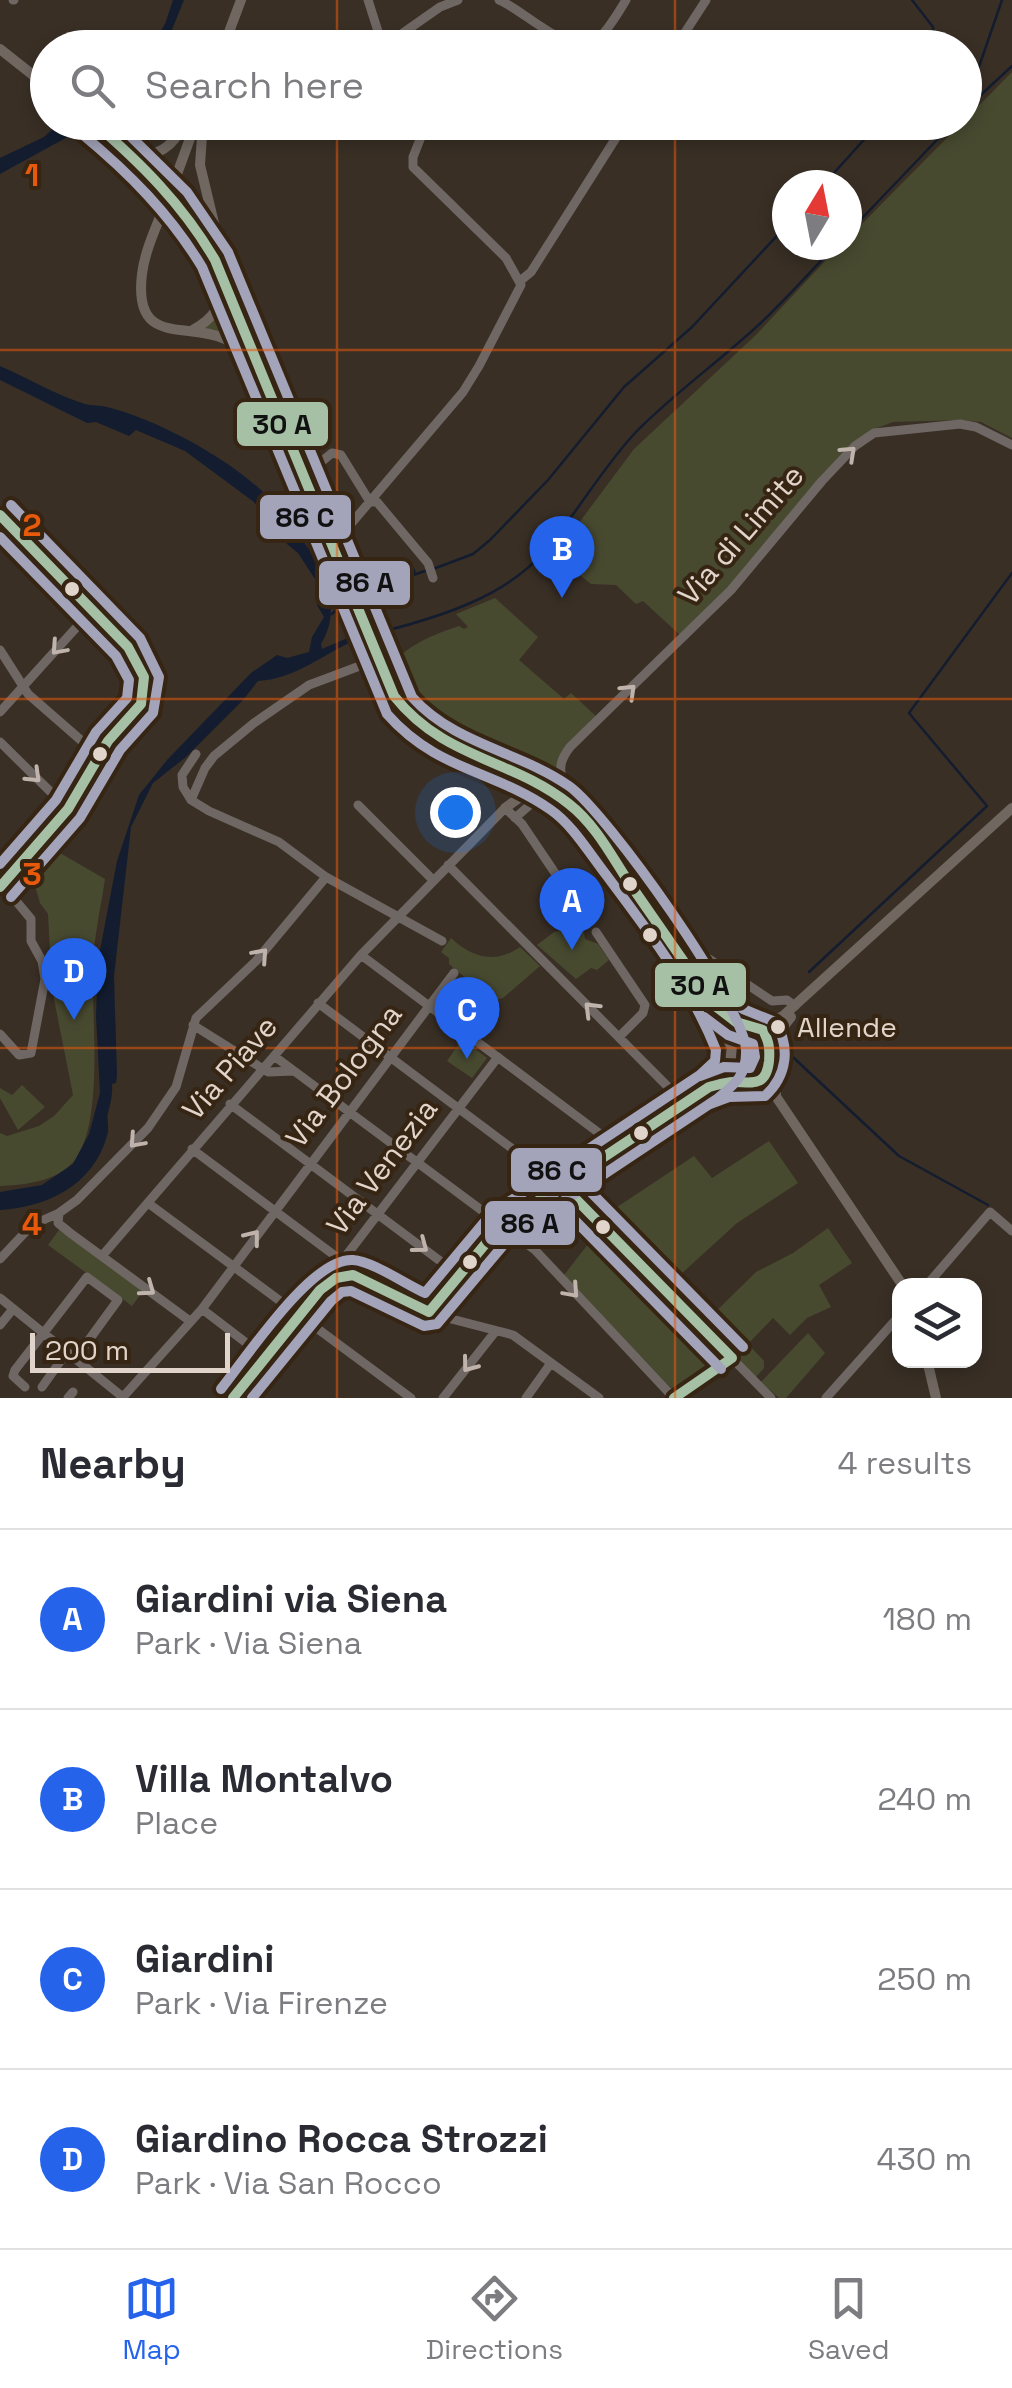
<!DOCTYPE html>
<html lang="en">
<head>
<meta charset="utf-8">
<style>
  :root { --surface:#fff; --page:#f2f2f3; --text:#2b2b33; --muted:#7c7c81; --line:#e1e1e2; --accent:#2563eb }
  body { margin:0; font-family:"Space Grotesk",sans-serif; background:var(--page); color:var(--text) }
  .controls { position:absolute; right:30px; bottom:30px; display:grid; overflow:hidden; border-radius:20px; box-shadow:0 5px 15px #0003 }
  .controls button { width:90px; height:90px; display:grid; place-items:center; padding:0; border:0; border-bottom:2px solid var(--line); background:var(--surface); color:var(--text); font:50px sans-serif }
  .compass { position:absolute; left:772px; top:170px; width:90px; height:90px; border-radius:50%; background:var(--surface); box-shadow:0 5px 15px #0003; rotate:10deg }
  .scale { position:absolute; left:30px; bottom:25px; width:200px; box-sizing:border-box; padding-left:10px; border:5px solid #e1d4ca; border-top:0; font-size:28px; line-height:35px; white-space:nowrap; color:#e1d4ca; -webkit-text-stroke:8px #372513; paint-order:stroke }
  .you { position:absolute; left:455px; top:812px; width:35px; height:35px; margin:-25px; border:8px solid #fff; border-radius:50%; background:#1a73e8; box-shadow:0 0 0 15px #1a73e833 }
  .badge { display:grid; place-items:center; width:65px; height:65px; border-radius:50%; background:var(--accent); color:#fff; font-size:32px; font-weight:700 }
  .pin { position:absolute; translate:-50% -82px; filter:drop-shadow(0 2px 5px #0008) }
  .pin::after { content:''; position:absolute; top:52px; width:35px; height:30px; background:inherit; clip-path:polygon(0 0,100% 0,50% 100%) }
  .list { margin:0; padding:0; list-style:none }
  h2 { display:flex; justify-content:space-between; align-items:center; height:130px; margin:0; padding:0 40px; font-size:42px }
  h2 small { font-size:32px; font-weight:400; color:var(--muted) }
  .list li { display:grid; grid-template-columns:65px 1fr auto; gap:30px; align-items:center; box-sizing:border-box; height:180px; padding:0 40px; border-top:2px solid var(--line) }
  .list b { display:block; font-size:38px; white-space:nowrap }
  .list p { margin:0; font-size:32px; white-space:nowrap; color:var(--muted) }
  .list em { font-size:32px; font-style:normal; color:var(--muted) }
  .icon { flex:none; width:55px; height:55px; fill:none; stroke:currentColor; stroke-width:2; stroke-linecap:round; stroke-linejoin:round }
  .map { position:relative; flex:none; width:1012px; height:1398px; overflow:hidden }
  .search { position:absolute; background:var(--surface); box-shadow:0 5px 15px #0003; left:30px; right:30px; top:30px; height:110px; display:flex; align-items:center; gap:25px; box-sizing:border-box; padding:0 35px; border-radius:55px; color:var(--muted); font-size:38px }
  .sheet { height:850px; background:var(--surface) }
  nav { display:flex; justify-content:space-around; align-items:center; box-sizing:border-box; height:140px; border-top:2px solid var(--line); background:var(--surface); font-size:28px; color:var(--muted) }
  nav a { display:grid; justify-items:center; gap:5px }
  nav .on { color:var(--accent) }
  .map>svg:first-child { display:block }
</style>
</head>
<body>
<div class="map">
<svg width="1012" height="1398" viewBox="0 0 1012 1398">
  <rect width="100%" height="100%" fill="#392f25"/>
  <path fill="#484a30" d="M1012 72V438L981 422 961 420 893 422 872 430 837 459 729 588 680 635 643 601 636 604 616 585 591 584 555 555 634 449 756 335 840 245H847V239Z
    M226 298 245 344V346L203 328Z
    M495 598 538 637 519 660 564 699 571 693 597 717 567 749 561 791 435 729 410 708 388 669C406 645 432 635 459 626L464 629 468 627 456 614Z
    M46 845 105 879C101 907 94 936 93 964 91 1016 104 1114 77 1157 61 1181 26 1185 0 1186V1133L7 1136 39 1126 54 1116 73 1095 52 989 48 914 40 903 29 865Z
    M583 926 585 939 598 944 609 960 597 970 591 968 576 979 537 945 554 932Z
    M451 938C472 958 496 964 520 947L540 966 503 998 493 1001 449 964V958L441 952Z
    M462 1039 487 1058 472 1078 447 1061Z
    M22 1085 45 1107 18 1130 0 1098V1088L12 1095Z
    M769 1141 798 1183 737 1223 668 1286 602 1217 694 1156 712 1178Z
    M828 1228 852 1263 819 1285 831 1307 807 1318 790 1335 773 1318 748 1344 764 1361V1368L756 1377 704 1323 756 1272 793 1253Z
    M59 1230 143 1291 132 1306 48 1245Z
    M596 1234 722 1356 673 1390 564 1275Z
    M808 1333 825 1353 786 1398H779L761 1382Z"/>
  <path fill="#131d2f" d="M173 0H184L165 47H151L165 24Z
    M60 123H93L0 174V158L44 137Z
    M0 366C28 378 56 395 85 404 92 406 100 405 107 407 158 420 224 456 262 491 279 507 293 527 306 545 328 575 341 611 321 644L322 649 357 634 360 638C324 653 296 679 258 681L243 700 186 757 153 783 131 827 114 976 117 1075 116 1083 112 1084C113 1095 110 1104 108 1113 106 1120 110 1127 107 1136 93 1185 48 1207 0 1210V1192L42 1185 73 1164 89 1134 100 1093 96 1016 98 961 117 861 139 795 167 760 251 673 277 655 287 658 309 652 312 637 324 617 317 605 315 579 298 553 287 544 254 502 185 451 136 430 129 436 96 422 87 423 0 380Z
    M403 562 415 569 416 574 401 579 398 568 379 580 375 566Z"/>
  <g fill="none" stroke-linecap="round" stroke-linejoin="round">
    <path stroke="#131d2f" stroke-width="2.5" d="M912 0 933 27 934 48
      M969 106 1012 66
      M964 110 1002 0
      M823 185 880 122
      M847 234 954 122
      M433 569 473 554 490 540 548 480 624 387 692 327 787 225
      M381 586 425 571
      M332 614 342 604
      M381 632C440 617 509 596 548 547 579 510 603 467 636 432 669 398 709 369 745 337 778 309 806 276 836 245
      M809 972 987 806 909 713 1012 573
      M781 1046 899 1156 988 1205"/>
    <path stroke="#6f6764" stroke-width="9" d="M13 0H14
      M368 0 383 47 440 7 458 0
      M499 0C523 9 574 62 598 39 609 29 618 13 626 0
      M675 48 706 0
      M520 281 531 272 626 122
      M315 467 332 453 341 455 370 502H377L428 563 433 578
      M0 515 128 647 144 677 141 704 108 741 68 809 0 887
      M338 539 463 392 479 366 521 285 506 258 413 167V157L427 122
      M0 650 28 694 99 756
      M0 712 93 609
      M0 742 68 809
      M196 754 182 775 183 787 191 800 209 811 279 842 326 877 442 941
      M562 780C559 766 561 759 570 747L731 590 822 481 855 446 874 433 960 424 976 427 1012 445
      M191 800 205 768 214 756 254 723 309 685 365 664
      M358 805 433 880
      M515 818 532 803
      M448 865 685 1104
      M596 932 645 1005 643 1013 619 1037
      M361 955 619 1148
      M681 957 692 953 703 955 772 1001 787 1000 795 1006
      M318 1003 566 1189 771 1398
      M193 1025 268 1072 294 1071
      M0 1034 19 1055 31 1053 45 979 42 961 31 941V919L1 883
      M274 1056 535 1250 674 1398
      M230 1104 459 1275
      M192 1149 342 1261 498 1057
      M148 1203 411 1398
      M59 1213 58 1223 69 1232 190 1321
      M102 1256 361 955 505 808 522 824 584 916
      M0 1259 32 1225 59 1213 77 1200 148 1128 176 1087 196 1018 256 961 326 877
      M325 1282 342 1261 360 1274
      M926 1286 990 1212 1012 1231
      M0 1298 124 1398
      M202 1309 266 1358
      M429 1312 501 1225 709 1087 730 1068
      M0 1325 13 1309
      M25 1387 13 1376 15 1370 87 1277 118 1300 75 1359
      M42 1387 67 1352
      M123 1397 202 1309 454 973
      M68 1398 73 1392
      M233 1398 320 1290 336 1278 351 1275 436 1315 513 1335 599 1398
      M443 1398 495 1332
      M526 1398 551 1363
      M674 1398 732 1358
      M826 1398 900 1315"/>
    <path stroke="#706761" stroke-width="10" d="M223 48 241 0
      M0 49 48 87
      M92 122 164 187
      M203 122 200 165 226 273
      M132 151C157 161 174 145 185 122
      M173 185 196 122
      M176 200 207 246 232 298 399 705 433 738 535 784 578 812 714 1005 731 1046
      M166 201C158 224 145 249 142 274 133 348 188 321 225 339 242 347 251 364 258 380
      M193 330C213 319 225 304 220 280
      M562 780 568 793 582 807
      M505 808 526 793 552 801
      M718 1009C743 1031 772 1018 769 1059 768 1072 764 1079 752 1085
      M746 1026 733 1039C725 1090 737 1078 776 1094
      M759 1028 783 1016 1012 808
      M770 1043 791 1017
      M768 1064 775 1095 903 1286
      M927 1360 936 1398"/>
    <path stroke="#706761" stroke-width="10" d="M164 187 176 200"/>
    <g stroke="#372513" stroke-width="18">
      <path id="bus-1" d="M93 122C141 163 183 205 215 260L394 696C445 760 511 758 569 804 596 825 612 857 630 884 658 925 686 965 714 1005L736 1022 763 1030C769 1042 770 1048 769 1061 766 1088 752 1082 733 1082 726 1082 717 1085 709 1087L562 1185
        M0 515 128 647 144 677 141 704 108 741 68 809 0 887
        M562 1185 732 1358 674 1398
        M429 1312 501 1225 579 1174
        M233 1398 320 1290 336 1278 353 1275 429 1312"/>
    </g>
    <g stroke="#372513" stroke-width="18">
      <path id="bus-2" d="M82 134C129 173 170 214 202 267L387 714C437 771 494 770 551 810 571 824 586 848 601 868 643 924 690 984 716 1050L715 1061 700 1075 492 1213 425 1293C407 1285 372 1261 353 1260 312 1257 247 1357 221 1389
        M0 537 116 656 129 680 127 698 96 732 56 800 0 864
        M710 1104 729 1097 765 1096C787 1076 791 1047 775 1022L743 1009 722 993
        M551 1196 721 1369"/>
    </g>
    <g stroke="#372513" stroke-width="18">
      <path id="bus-3" d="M116 122 187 192 228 252 412 697C455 745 519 751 569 786 607 813 745 1007 746 1050 747 1075 735 1084 717 1099L511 1236 437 1324 424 1326 351 1291 342 1292 331 1301 252 1398
        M11 505 140 638 159 677 153 713 120 750 80 818 11 897
        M700 1076 724 1067 750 1068 755 1057 753 1044 728 1035 704 1017
        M573 1174 743 1347"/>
    </g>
    <use href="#bus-1" stroke="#a6c0a6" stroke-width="10"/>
    <use href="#bus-2" stroke="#a3a3ba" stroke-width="10"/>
    <use href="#bus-3" stroke="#a3a3ba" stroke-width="10"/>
  </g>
  <defs><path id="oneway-chevron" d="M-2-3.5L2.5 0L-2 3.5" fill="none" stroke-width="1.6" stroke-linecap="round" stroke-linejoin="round" transform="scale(2.5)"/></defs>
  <g stroke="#bfb3ab">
    <use href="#oneway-chevron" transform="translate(849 453) rotate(-43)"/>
    <use href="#oneway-chevron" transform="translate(58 648) rotate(132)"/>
    <use href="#oneway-chevron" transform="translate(629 691) rotate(-44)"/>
    <use href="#oneway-chevron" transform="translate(34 776) rotate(44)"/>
    <use href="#oneway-chevron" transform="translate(261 955) rotate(-48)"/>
    <use href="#oneway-chevron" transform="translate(591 1009) rotate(-135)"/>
    <use href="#oneway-chevron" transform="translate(136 1141) rotate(132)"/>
    <use href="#oneway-chevron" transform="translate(253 1237) rotate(-52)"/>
    <use href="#oneway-chevron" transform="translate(421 1246) rotate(37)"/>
    <use href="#oneway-chevron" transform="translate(148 1289) rotate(36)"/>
    <use href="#oneway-chevron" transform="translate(572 1291) rotate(48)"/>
    <use href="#oneway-chevron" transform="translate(469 1365) rotate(127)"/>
  </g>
  <path fill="none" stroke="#e8590c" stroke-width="2.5" stroke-opacity="0.55" d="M337 0V48M675 0V48M337 122V1398M675 122V1398M0 350H1012M0 699H1012M0 1048H1012"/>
  <g fill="#e1d4ca" stroke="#372513" stroke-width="4">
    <circle cx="72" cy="589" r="9"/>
    <circle cx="100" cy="754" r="9"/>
    <circle cx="630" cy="884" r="9"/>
    <circle cx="650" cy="935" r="9"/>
    <circle cx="778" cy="1027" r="9"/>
    <circle cx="641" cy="1133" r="9"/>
    <circle cx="603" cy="1227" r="9"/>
    <circle cx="470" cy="1262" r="9"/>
  </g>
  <g text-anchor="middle" stroke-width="8" stroke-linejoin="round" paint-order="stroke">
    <g font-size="28" fill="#e1d4ca" stroke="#372513" text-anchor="start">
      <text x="797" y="1037">Allende</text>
    </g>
    <g font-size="30" fill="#e1d4ca" stroke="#372513">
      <text transform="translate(741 535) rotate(-49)" y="10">Via di Limite</text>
      <text transform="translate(230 1068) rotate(-49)" y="10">Via Piave</text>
      <text transform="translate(344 1076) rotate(-53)" y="10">Via Bologna</text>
      <text transform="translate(382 1167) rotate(-53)" y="10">Via Venezia</text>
    </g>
  </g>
  <g font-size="32" text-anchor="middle" font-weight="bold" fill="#e8590c" stroke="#372513" stroke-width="8" stroke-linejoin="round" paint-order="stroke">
    <text x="32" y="186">1</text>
    <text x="32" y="536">2</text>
    <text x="32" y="885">3</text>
    <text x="32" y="1235">4</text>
  </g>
  <g stroke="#372513" stroke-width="4">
    <rect x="235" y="400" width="95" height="48" rx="10" fill="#a6c0a6"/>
    <rect x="258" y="493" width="95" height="48" rx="10" fill="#a3a3ba"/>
    <rect x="317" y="559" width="95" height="48" rx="10" fill="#a3a3ba"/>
    <rect x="653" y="961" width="95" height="48" rx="10" fill="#a6c0a6"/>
    <rect x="509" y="1146" width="95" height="48" rx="10" fill="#a3a3ba"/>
    <rect x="483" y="1199" width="94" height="48" rx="10" fill="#a3a3ba"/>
  </g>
  <g font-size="28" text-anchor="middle" font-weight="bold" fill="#111">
    <text x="282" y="434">30 A</text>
    <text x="305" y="527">86 C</text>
    <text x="365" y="592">86 A</text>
    <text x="700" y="995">30 A</text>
    <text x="557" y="1180">86 C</text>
    <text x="530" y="1233">86 A</text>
  </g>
</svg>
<div class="controls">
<button><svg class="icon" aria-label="layers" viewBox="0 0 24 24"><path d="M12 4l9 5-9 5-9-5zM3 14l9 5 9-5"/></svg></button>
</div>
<svg class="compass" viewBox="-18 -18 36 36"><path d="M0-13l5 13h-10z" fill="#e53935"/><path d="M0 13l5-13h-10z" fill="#7c7c81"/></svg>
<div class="scale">200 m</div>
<div class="you"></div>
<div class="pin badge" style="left:572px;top:950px">A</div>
<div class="pin badge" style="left:562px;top:598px">B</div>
<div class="pin badge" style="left:467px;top:1059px">C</div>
<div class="pin badge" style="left:74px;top:1020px">D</div>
<div class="search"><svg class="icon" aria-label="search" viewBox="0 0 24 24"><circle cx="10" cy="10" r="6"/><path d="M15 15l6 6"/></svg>Search here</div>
</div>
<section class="sheet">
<h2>Nearby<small>4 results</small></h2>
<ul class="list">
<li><span class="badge">A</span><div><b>Giardini via Siena</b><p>Park · Via Siena</p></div><em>180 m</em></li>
<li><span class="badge">B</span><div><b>Villa Montalvo</b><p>Place</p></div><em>240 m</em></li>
<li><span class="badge">C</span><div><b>Giardini</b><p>Park · Via Firenze</p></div><em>250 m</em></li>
<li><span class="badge">D</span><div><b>Giardino Rocca Strozzi</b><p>Park · Via San Rocco</p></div><em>430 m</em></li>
</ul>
</section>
<nav>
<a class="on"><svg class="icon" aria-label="map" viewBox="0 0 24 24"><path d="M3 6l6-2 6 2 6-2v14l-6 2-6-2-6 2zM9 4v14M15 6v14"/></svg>Map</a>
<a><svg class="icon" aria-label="directions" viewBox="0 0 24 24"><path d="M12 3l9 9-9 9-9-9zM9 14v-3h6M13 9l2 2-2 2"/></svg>Directions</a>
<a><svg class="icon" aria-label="saved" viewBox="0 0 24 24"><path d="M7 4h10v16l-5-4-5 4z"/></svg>Saved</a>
</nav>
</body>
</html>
